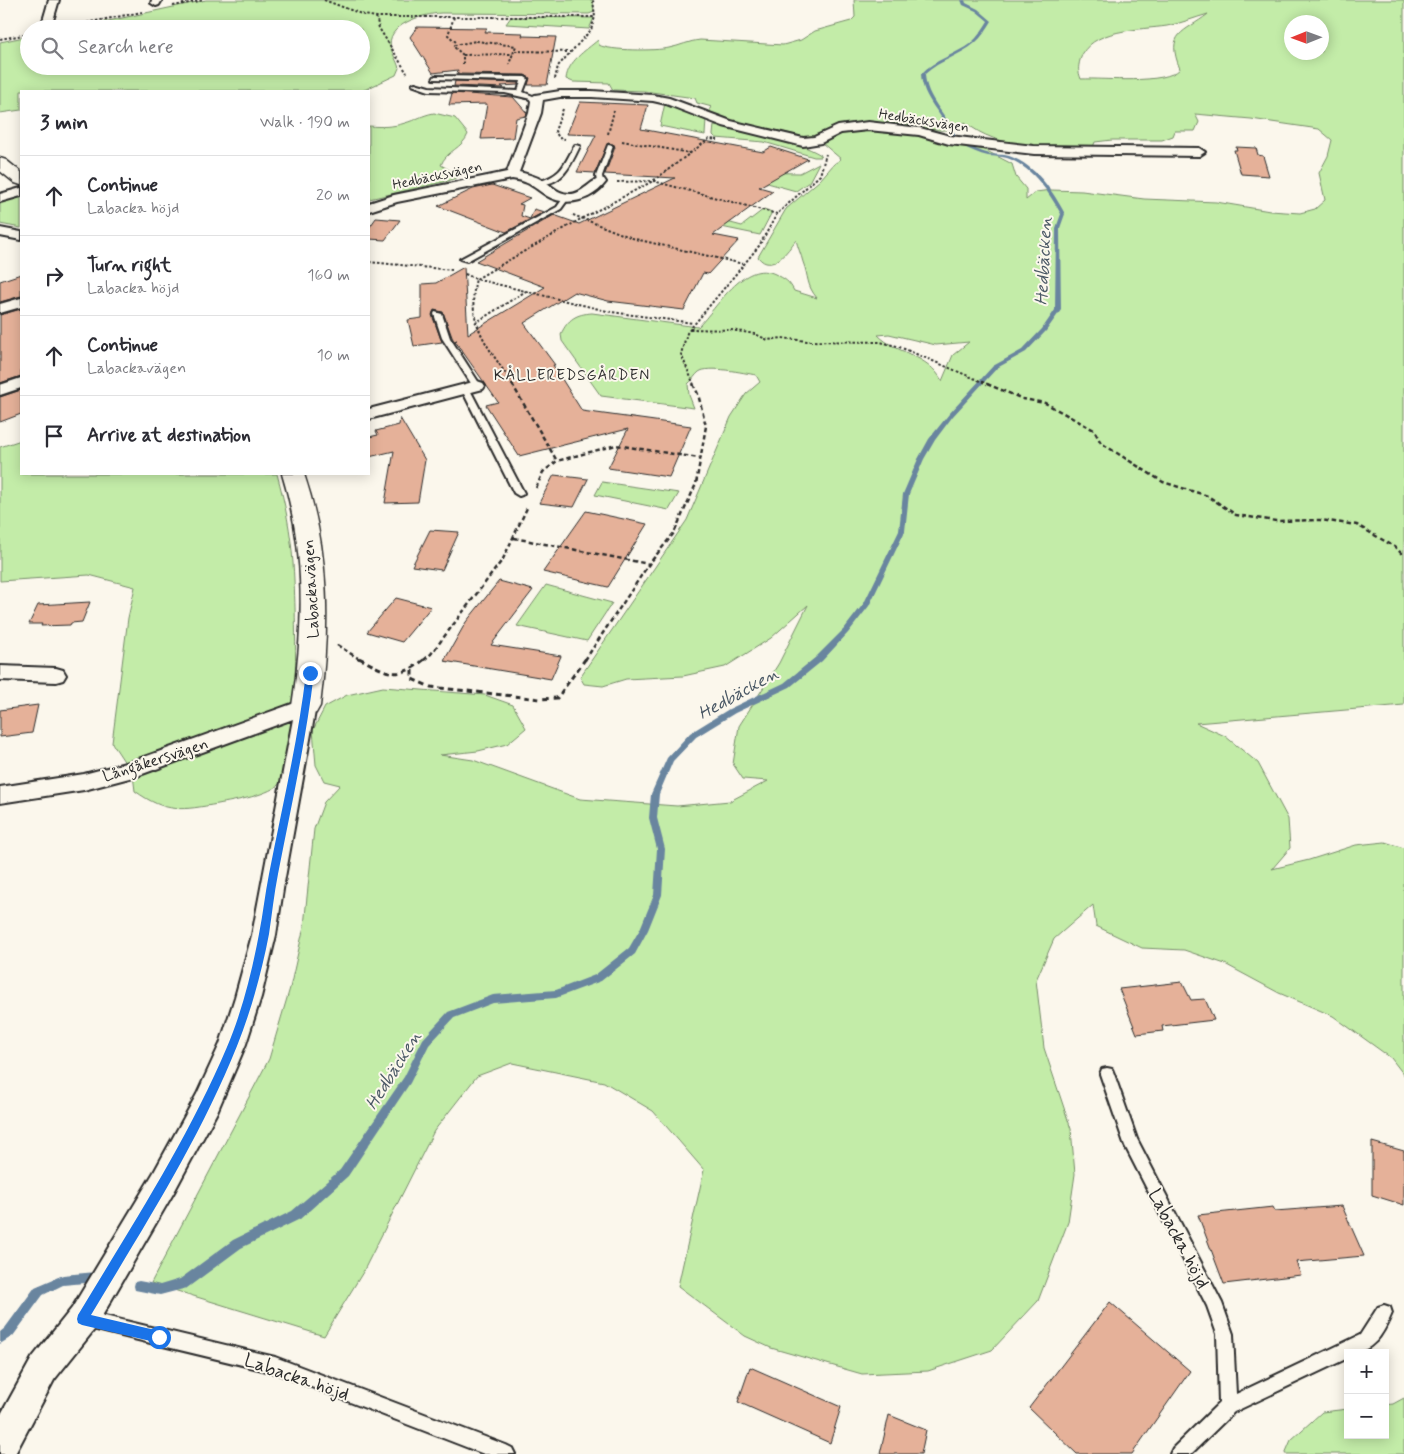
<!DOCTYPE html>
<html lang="en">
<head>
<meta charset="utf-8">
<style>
  :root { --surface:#fff; --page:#f7f7f7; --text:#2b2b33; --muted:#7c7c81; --line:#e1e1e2 }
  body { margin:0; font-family:Mynerve,sans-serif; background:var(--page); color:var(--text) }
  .controls { position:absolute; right:15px; bottom:15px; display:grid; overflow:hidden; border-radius:0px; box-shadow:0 2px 12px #0003 }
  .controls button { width:45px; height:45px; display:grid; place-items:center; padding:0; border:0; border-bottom:1px solid var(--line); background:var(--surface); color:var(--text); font:25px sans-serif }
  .compass { position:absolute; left:1284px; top:15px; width:45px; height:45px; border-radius:50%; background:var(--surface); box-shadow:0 2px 12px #0003; rotate:269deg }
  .stop { position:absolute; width:15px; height:15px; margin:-11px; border:4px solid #1a73e8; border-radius:50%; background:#fff }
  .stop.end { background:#1a73e8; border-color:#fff; box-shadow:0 1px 5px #0008 }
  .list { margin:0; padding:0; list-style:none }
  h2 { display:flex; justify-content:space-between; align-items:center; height:65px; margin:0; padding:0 20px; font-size:21px }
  h2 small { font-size:16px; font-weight:400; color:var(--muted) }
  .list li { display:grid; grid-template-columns:32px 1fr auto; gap:15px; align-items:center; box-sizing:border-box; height:80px; padding:0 20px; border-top:1px solid var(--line) }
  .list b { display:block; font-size:19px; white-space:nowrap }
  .list p { margin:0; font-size:16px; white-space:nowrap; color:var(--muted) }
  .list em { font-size:16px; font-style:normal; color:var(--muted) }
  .icon { flex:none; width:28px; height:28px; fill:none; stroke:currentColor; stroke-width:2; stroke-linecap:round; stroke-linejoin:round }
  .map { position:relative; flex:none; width:1404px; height:1454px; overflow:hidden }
  .search { position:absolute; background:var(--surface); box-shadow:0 2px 12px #0003; left:20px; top:20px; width:350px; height:55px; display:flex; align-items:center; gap:12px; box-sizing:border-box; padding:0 18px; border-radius:28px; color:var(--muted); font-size:19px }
  .panel { position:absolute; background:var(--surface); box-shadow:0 2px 12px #0003; left:20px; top:90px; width:350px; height:385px; border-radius:0px }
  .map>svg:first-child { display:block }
</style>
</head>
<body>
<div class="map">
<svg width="1404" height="1454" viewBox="0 0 1404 1454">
  <rect width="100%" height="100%" fill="#fbf7ec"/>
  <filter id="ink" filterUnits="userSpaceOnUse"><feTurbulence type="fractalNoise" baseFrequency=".02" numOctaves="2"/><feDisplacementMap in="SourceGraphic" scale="10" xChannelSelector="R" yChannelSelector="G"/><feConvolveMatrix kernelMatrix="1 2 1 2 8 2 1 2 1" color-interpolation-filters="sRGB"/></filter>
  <g filter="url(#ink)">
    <path fill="#c3eca8" stroke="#778c6a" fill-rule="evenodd" d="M593 0 594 12 589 14 441 13C424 14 384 24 391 49 393 55 397 61 399 68L396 75 362 91H21V110L0 113V42L29 36V66H361V29H71L206 0Z
      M854 0H1404V705L1196 723 1225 736 1258 763 1288 819 1290 848 1272 869 1309 860 1356 845 1385 842 1404 848V1075L1391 1058 1333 1016 1279 993 1225 964 1184 950 1142 948 1096 926 1093 905 1054 939 1036 980 1044 1048 1071 1129 1075 1174 1068 1222 1038 1301 992 1350 928 1371 862 1374 771 1348 745 1336 678 1286 704 1170 653 1111 604 1082 512 1063 477 1076 434 1131 363 1272 324 1336 151 1283 269 1059 290 988 304 926 314 829 324 802 340 785 324 781 316 765 313 730 325 707 347 695 383 687 485 695 513 705 526 728 507 744 478 751 440 755 473 760 580 799 677 806 730 801 768 781 743 779 733 764 739 726 779 663 808 605 771 638 725 667 683 676 626 679 603 686 584 684 580 677 687 520 731 417 746 394 760 382 756 375C745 373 708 365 699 372 695 375 692 381 688 384L689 395 694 408 601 396 562 341 561 334C568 319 576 314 592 313L698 327C717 308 744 259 775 274 785 279 789 281 794 291L817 298C806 285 809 277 803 262 801 254 798 248 796 240 788 250 772 275 758 257L786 209 820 180 834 164 841 159 822 143 801 136 734 121 710 112V108L712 107 697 103 695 98 644 91 613 90 609 83 573 82 566 79C568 61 585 51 598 40L599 45C609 51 656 51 669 48 680 46 689 41 700 40L783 45 801 40 815 31 851 21 855 17ZM1208 14C1184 33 1165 32 1180 69 1165 85 1104 78 1081 79 1078 71 1078 68 1080 60 1089 28 1141 30 1167 26 1182 23 1194 18 1208 14ZM1292 22H1322V52H1292ZM1195 114 1251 119 1319 129 1332 140 1328 156 1319 173 1325 200 1315 209 1300 213 1270 211 1216 202 1144 199 1082 191 1051 190 1036 192 1026 200V189L1016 177 1012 164 985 150 898 130 890 124C911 124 950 139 965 122 999 151 1050 147 1093 147L1095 142 1112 140H1162L1173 136 1175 131H1195L1199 122ZM889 334 936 345 969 342 953 355 942 381C928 354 898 355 878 335Z
      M511 17 594 18 589 29 506 24Z
      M665 103 706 119 705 135 660 126Z
      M434 113 455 118 468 134C463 148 446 151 441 165L456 174V178L448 181 369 199V126C381 127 393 127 405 123 416 120 422 115 434 113Z
      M714 125C745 130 795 139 821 155L820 157H814L764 142 716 138 713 135Z
      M819 163 809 182 796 191 728 172 800 173Z
      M21 196V228L0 224V199Z
      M678 209 742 226 764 209 772 212 760 235 668 216Z
      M21 440V474H277C285 503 291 533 293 563 296 603 300 753 281 782 272 795 233 801 218 804 182 810 167 814 135 791L133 775 112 743 128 618 135 587 89 575 0 581V447Z
      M602 482 679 493 669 510 595 495Z
      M546 585 612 603 587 641 517 626Z
      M1404 1398V1454H1285L1291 1440 1322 1412 1348 1409V1435H1385V1405L1393 1404Z"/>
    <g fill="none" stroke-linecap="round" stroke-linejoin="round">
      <path fill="#69859f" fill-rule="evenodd" d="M961 0H965L966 3 978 9 992 21C987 29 982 37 975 43 960 56 940 60 925 74 926 99 947 114 956 136L954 137 952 136C943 114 922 99 921 74 935 59 955 55 971 43 978 37 983 29 988 21L976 11 963 5Z
        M964 144C972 147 981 152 990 154 996 155 1003 154 1009 156 1035 165 1053 191 1065 214L1060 228 1061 310 1046 331 1026 352 997 368 953 416 935 440 924 459 909 494 905 531 869 606 848 633 822 661 790 687 735 713 696 737 673 761 659 794 657 818 665 849 662 895 648 930 635 954 601 981 556 998 493 1003 454 1018 429 1045 410 1083 348 1176 300 1219 241 1248 187 1288 160 1295 135 1290 134 1286 135 1282 139 1281 160 1285 180 1279 233 1240 292 1211 340 1170 404 1077 423 1039 448 1012 493 995 556 990 595 975 629 948 640 929 654 895 657 849 649 818 651 794 667 758 690 733 729 709 784 683 816 657 844 629 864 603 899 531 903 494 918 459 929 439 949 414 993 366 1022 350 1042 329 1055 310 1056 228 1061 214C1049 192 1032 167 1007 158 1001 156 994 157 988 156 979 154 971 150 962 146V144Z
        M96 1272 100 1273 101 1277 100 1281 96 1282 63 1285 43 1295 13 1336 0 1344V1332L5 1328 35 1287 63 1275Z"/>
    </g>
    <path fill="#e5b199" stroke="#2b2b2b" d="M417 27 487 28 485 32 523 33 522 36 556 37 547 85H528L530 78 525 75 457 74 458 70 433 73 410 37Z
      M455 81 518 83V85L501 86 504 88 454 86Z
      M452 93 513 97 527 113 526 116 516 118 513 138 481 139 487 104 449 105Z
      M580 102 648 105 641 129 763 152 771 147 808 159 759 187 773 191 713 235 739 240 708 274 703 273 684 310 608 301 574 292 524 323 555 365H553L582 411 691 426 669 477 608 468 628 429 519 456 486 405 498 402 455 341 457 340 454 341 452 337 443 312 434 310 432 315 442 342 414 346 408 320 422 318V284L436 283 464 267 468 334 545 287 476 261 554 215 579 224 675 178 605 174 615 147 613 144 608 143 595 173 577 172 596 135 567 134Z
      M1236 147 1256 148 1258 155 1263 156 1269 176 1241 174 1234 150H1237Z
      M492 185 530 198 519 204 523 205 521 216 530 219 534 209 544 212 506 232 438 206 473 189Z
      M376 218 400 220 385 240 369 239V228Z
      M21 274V296L0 302V281Z
      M21 309V376L0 383V315Z
      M21 390V414L0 422V397Z
      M400 418 425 460 418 502 385 503 394 451 369 457V437L378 435 376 431 399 425Z
      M554 475 588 479 574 507 539 503Z
      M586 511 647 524 608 587 543 572Z
      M430 530 459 532 442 570 412 566Z
      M499 581 533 590 491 645 561 656 551 679 444 661 466 622Z
      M396 598 431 607 402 642 367 632Z
      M90 602 82 622 71 623 70 625 41 626 42 624H29L38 605Z
      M38 705 32 733 0 737V710Z
      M1182 982 1191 1000 1205 999 1214 1020 1162 1026 1163 1031 1137 1034 1119 989Z
      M1372 1142 1404 1151V1205L1372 1195Z
      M1342 1206 1364 1256 1296 1262 1301 1275 1224 1284 1198 1215 1273 1207 1275 1211Z
      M1110 1302 1190 1371 1132 1454H1077L1029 1408Z
      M750 1367 841 1407 830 1443 738 1402Z
      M889 1415 926 1430 921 1454H880Z"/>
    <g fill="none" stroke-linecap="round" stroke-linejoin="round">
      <g stroke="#2b2b2b" stroke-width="4">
        <path id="service" d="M435 76 525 77 528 79 523 92 538 98 535 100 505 93 429 91 412 85 415 83 429 87 518 91 521 81 433 79Z
          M575 145 580 146C571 165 562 186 538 184V182C563 174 563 166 575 145Z
          M608 145 613 146 602 176 603 182 600 184 597 182 596 176Z
          M564 197 569 198 561 209 467 261 460 259 557 207Z
          M435 312 442 314 450 338 481 386 480 388H474L442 338 434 314Z
          M465 385 469 388 524 493 522 495 519 496 514 493 461 388Z
          M1107 1068 1112 1069 1114 1074 1137 1139 1222 1303 1233 1334 1236 1394 1360 1335 1378 1307 1384 1305 1390 1307 1392 1313C1383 1335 1373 1353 1348 1353V1358L1234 1412 1191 1454H1170L1173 1448 1219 1403 1217 1334 1207 1306 1125 1146 1100 1074 1102 1069Z
          M84 1311 275 1357 506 1445 512 1448 515 1454H484L275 1373 84 1327 78 1325 76 1319 78 1313Z"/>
      </g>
      <g stroke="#2b2b2b" stroke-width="4">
        <path id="minor" d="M49 0H59L52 24 47 27 42 24Z
          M152 0H162L159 5 156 6 151 3Z
          M560 91H592L653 95 669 98 731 121 803 138 814 137 838 126 868 122 920 128 950 136 1034 146 1199 148 1205 152 1199 156 1034 154 949 144 919 135 868 130 841 133 821 143 803 146 723 126 666 104 653 101 592 97H560L543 100 541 113 519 172C527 174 535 176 542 180 552 185 557 194 570 194 584 194 593 176 604 179L606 182C593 200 567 208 547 196 533 187 529 181 512 179L397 202 369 211V203L394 195 507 172 529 113 531 101 529 98 535 95Z
          M21 188V196L0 202V194Z
          M0 228 21 232V240L0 236Z
          M21 298V307L0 313V304Z
          M21 378V388L0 395V385Z
          M477 381 483 383 485 386 483 389 369 419V409Z
          M0 666 56 668 63 670 66 675 63 680 56 682 0 680Z
          M306 699 313 701 316 706 284 883 276 935 261 997 246 1044 217 1112 174 1192 94 1330 54 1380 15 1454H0V1416L32 1358 72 1308 154 1172 197 1094 220 1044 235 997 252 935 293 719 137 776 84 790 0 803V787L84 774 133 761Z"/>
      </g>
      <g stroke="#2b2b2b" stroke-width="3">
        <path id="tertiary" d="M0 158 6 160 21 172V185L15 183 0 171Z
          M282 474H304C330 551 330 626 320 706L316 713 306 716 296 713 292 706C304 627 306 552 282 474Z"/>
      </g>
      <path stroke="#2b2b2b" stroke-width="2" stroke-dasharray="2.5 2" stroke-linecap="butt" d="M324 0 364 15 376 17H595
        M173 6 204 0
        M376 17 379 28 407 73
        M454 17 448 35 457 43
        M65 27 142 12
        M0 39 29 34
        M515 51 570 52
        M463 55 513 54
        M463 64V55L454 47 455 45 476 41 516 46 509 64
        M555 79 558 66 591 30 595 17 593 0
        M563 109 555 131 559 138 565 139
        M608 134 614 111
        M622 141 690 153
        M617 182 653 181 777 214
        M573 215 635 239 743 264
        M369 262 452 270
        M465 274 476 279 611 312 693 323
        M475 323 526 291
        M690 329 731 330 755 334 768 340 782 338 807 341 880 342 897 346 990 385
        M494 382 508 379
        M513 385C490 348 465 325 476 279L581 219 653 181 709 139 718 140
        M694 385 681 354 687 333 759 246 777 214 820 175 826 154"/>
      <path stroke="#2b2b2b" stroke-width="2.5" stroke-dasharray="4.5 3" stroke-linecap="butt" d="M512 384 557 461
        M987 384 1023 399 1045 403 1094 430 1101 443 1163 482 1208 496 1236 515 1276 521 1320 520 1357 525 1395 547 1404 556
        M536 488 543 472 557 461 616 445 699 458
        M514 538 649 564
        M337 645 361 660
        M424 660 431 654 503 559 527 508
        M585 660 649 564 674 533 696 484 706 426 698 394 693 384"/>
      <path stroke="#2b2b2b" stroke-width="3" stroke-dasharray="5.5 4" stroke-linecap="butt" d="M359 658C388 673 398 682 426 658
        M412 670V679L431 687 540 699 557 698 586 658"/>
      <use href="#service" fill="#fbf7ec" fill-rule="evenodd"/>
      <use href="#minor" fill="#fbf7ec" fill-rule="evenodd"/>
      <use href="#tertiary" fill="#fbf7ec" fill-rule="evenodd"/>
    </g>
  </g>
  <path fill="#1a73e8" d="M310 670 314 673C306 741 291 807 278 874 274 894 272 914 269 934 262 971 251 1011 237 1046 199 1141 143 1228 91 1315L159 1331 164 1333 165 1337 164 1341 159 1343 82 1325 78 1323 77 1319 78 1315C131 1227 187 1141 227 1047 242 1012 252 971 259 934 263 914 265 894 269 874 282 807 298 741 306 673Z"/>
  <g text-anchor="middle" stroke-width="4" stroke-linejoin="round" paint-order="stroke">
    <g font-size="14" fill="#2b2b2b" stroke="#fbf7ec">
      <text transform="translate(924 120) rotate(9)" y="5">Hedbäcksvägen</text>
      <text transform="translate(437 175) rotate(-12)" y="5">Hedbäcksvägen</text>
    </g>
    <g font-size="15" letter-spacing="1" fill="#2b2b2b" stroke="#fbf7ec">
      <text x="572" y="380">KÅLLEREDSGÅRDEN</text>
    </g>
    <g font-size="16" fill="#2b2b2b" stroke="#fbf7ec">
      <text transform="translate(310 589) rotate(-93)" y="6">Labackavägen</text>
      <text transform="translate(155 759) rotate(-18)" y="6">Långåkersvägen</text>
    </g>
    <g font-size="18" font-style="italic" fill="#4a5865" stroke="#fbf7ec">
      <text transform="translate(1043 261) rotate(-87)" y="6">Hedbäcken</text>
      <text transform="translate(738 693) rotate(-29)" y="6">Hedbäcken</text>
      <text transform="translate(393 1070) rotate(-58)" y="6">Hedbäcken</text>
    </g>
    <g font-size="19" fill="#2b2b2b" stroke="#fbf7ec">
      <text transform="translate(1180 1238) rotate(62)" y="7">Labacka höjd</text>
      <text transform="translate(297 1376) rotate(19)" y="7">Labacka höjd</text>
    </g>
  </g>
</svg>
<div class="controls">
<button>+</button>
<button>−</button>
</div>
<svg class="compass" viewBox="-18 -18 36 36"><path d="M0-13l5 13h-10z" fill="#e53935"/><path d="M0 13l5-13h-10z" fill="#7c7c81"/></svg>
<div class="stop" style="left:159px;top:1337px"></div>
<div class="stop end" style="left:310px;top:673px"></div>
<div class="search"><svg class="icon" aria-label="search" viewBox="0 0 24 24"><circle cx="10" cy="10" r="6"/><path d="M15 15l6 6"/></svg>Search here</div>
<section class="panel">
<h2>3 min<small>Walk · 190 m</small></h2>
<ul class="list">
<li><svg class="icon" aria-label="ahead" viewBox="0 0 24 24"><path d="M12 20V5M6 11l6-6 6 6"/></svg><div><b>Continue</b><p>Labacka höjd</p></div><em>20 m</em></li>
<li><svg class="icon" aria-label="right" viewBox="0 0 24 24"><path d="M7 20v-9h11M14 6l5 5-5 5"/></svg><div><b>Turn right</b><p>Labacka höjd</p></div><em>160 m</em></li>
<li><svg class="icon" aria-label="ahead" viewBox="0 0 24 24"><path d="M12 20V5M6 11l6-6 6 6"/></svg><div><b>Continue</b><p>Labackavägen</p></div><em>10 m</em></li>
<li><svg class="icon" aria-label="arrive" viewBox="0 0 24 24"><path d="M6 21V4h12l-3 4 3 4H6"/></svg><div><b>Arrive at destination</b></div></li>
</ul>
</section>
</div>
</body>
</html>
